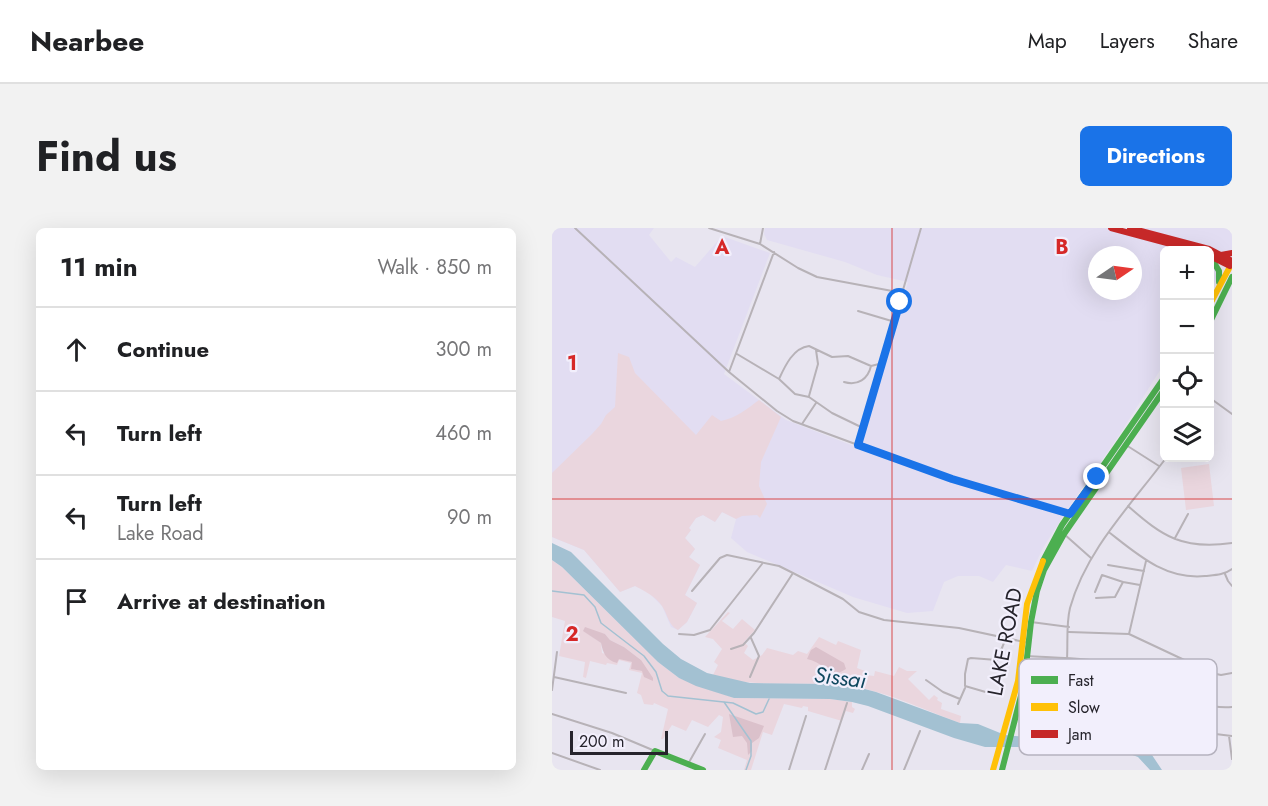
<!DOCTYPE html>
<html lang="en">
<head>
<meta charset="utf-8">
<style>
  :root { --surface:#fff; --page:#f2f2f2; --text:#202124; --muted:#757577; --line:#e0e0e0; --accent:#1a73e8 }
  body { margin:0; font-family:Jost,sans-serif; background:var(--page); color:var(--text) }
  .controls { position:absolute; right:18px; top:18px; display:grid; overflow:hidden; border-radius:9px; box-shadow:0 6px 24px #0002 }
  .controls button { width:54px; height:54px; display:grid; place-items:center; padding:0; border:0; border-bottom:2px solid var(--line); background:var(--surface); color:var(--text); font:30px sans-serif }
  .compass { position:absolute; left:536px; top:18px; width:54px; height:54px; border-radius:50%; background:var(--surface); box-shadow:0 6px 24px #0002; rotate:77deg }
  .scale { position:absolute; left:18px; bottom:15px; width:98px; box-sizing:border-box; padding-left:6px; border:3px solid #26242c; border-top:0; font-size:16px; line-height:21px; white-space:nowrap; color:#26242c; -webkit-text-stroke:4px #f2effc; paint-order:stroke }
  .stop { position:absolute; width:18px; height:18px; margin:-14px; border:4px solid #1a73e8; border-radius:50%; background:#fff }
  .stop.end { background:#1a73e8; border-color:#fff; box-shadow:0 2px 6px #0008 }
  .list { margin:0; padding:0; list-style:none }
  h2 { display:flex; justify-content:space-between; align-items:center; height:78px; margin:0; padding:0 24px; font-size:26px }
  h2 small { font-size:20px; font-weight:400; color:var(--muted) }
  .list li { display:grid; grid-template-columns:39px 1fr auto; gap:18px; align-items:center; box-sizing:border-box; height:84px; padding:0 24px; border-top:2px solid var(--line) }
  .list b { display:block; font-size:22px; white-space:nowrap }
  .list p { margin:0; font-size:20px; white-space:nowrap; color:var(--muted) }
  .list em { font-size:20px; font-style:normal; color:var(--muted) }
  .icon { flex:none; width:33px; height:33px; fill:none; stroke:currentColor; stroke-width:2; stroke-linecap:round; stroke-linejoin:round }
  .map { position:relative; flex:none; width:680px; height:542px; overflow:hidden; border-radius:9px }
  header { display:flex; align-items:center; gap:36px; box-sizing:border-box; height:84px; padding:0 30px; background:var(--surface); border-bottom:2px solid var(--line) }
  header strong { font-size:28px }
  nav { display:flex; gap:33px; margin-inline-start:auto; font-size:21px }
  .intro { display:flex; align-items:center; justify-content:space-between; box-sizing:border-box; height:144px; padding:0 36px }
  h1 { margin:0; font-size:42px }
  .button { padding:15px 27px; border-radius:9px; background:var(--accent); color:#fff; font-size:21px; font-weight:700 }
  main { display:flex; gap:36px; padding:0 36px }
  aside { flex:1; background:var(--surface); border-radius:9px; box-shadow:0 6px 24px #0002 }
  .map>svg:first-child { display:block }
</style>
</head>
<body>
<header>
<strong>Nearbee</strong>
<nav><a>Map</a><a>Layers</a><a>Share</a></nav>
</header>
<div class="intro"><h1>Find us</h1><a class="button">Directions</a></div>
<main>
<aside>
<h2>11 min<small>Walk · 850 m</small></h2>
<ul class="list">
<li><svg class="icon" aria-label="ahead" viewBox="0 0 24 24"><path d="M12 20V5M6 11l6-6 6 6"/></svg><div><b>Continue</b></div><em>300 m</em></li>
<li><svg class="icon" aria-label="left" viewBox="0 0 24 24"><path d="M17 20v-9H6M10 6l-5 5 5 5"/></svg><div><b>Turn left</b></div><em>460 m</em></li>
<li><svg class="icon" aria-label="left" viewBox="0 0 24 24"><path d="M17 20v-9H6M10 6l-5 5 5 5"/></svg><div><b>Turn left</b><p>Lake Road</p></div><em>90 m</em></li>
<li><svg class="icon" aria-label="arrive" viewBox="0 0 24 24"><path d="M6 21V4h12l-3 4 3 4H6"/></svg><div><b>Arrive at destination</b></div></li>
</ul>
</aside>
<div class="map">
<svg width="680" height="542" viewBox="0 0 680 542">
  <rect width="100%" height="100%" fill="#e8e5f0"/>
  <path fill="#e2ddf2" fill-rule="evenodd" d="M0 0H102L97 7 119 34 124 29 143 39 170 8 218 25 172 146 234 192 307 220 356 54 325 47 293 34 215 12 212 6 213 0H680V31L670 24 662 58 658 65V22H612V136L566 209 517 279 491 320 480 343 454 337 441 354 427 348H406L392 354 381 383 355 385 301 369 195 324 179 310 184 291 170 284 163 294 151 287 144 290 137 300 139 302 133 310 143 321 137 329 148 337 133 367 145 375 135 394 126 402 119 399 110 378 96 364 83 358 68 364 32 322 0 309ZM545 27H581V63H545Z"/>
  <path fill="#ead6de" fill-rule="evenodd" d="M66 125 77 129 83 145 144 207 160 187 169 193C184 190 195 181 207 172L229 189 209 234 207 258 215 276 208 290 205 287 190 288 184 291 170 284 163 294 151 287 144 290 137 300 139 302 133 310 143 321 137 329 148 337 133 367 145 375 135 394 126 402C116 397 116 387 110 378 104 369 93 363 83 358L68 364 32 322 0 309V245L40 206 49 196 54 187 63 179Z
    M657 236 662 278 634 282 629 240Z
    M0 332 10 339 106 434 127 450 182 470 278 471 300 474V479L303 481 301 485 294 483 290 493 256 483V479L251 478 250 480 232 476 220 507 211 504 199 542H192L195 532 166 520 169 512 162 509 169 504 171 489 167 487 156 499 140 492 134 503 120 497 111 511H109L116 481 102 475 101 477 92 476 89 467 85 465 90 445 77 442 79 435 67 432 65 437 55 435 54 437 38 433 34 450 31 449 33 434 7 428 13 393 0 389ZM32 403 53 406 58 412 72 419 89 432 90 443 80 441V434L50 425 49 415Z
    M176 384 178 385 170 393 181 401 190 391 203 402 192 414 196 418 192 425 201 432 210 427 215 420 241 427 246 423 255 426 267 409 284 417 286 413 309 422 305 440 313 443 314 447 322 448 323 443 342 448 347 439 355 443H365L356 451 377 472 382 467 386 470 385 472 390 475 389 481 409 488 408 495C370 481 330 461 290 457 247 453 203 461 161 447L166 437 162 434 170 421 161 411 153 409Z"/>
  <path fill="#dbc1cb" d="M33 399 53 406 58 412 72 419 89 432 101 450V453L92 449 90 443 79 441 80 434 67 431 65 435C54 432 51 425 49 415L31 403Z
    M264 419 292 435 294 441 285 446C274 442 268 434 255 431L259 422Z
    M177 486 212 498 207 510 200 515V523L196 527 195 515 190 508 181 509Z"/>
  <path fill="#a3c1d2" d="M0 315 19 324 111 416 129 431 155 445 198 455 278 456 305 459 324 464 408 495 426 496 453 507 473 509 482 503 517 501 561 506 585 514 596 521 610 542H598L586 529 564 521 516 514 478 519H433L402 510 316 478 300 474 278 471 182 470 144 458 127 450 106 434 10 339 0 332Z"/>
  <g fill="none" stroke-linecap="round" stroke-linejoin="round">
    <path stroke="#a3c1d2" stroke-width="1.5" d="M0 363 32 367 43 379 49 395 92 428 104 444 110 463 116 468 181 475 204 486 211 484 217 471
      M172 474 199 513V528L194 542"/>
    <path stroke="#b7b2b7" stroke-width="2" d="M23 0 177 144 222 24
      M157 0 208 16
      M211 0 208 16 246 40 265 49 351 65
      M369 0 306 217 400 251 518 286
      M306 83 343 94
      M185 126 227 151 243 166 257 169 280 185 311 200
      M177 144 225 183 241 193 306 217
      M227 151C233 138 241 120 257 118L280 129 296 128 319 138 331 135
      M292 154C306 158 316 151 319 138
      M257 168 266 136 264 122
      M658 170 680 186
      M250 196 264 175
      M574 217 607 238
      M576 278C611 309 631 322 680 315
      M558 305C586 327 614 352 653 348 663 347 672 347 680 341
      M512 306 539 330
      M623 310 636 286
      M556 337 592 343
      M673 346 676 353 680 358
      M140 363 168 330 175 327 227 338 241 345
      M543 364 550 347 571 354
      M544 370 563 369 571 354 588 357
      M479 394 517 399
      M517 404 577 406 594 333
      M127 406 142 407 158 402 210 336
      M577 406 660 445 669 447 680 445
      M179 421 191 417 202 405 241 345 291 371 307 384 332 392 407 400 477 415
      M475 428C509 430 544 430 577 439 612 449 641 483 680 479
      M515 431C516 415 514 396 518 380 534 322 579 277 614 230
      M2 449 74 465
      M198 449 207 428 199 410
      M374 452 391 464 408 471
      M472 456 573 470 625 498 647 504 680 508
      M481 457 479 471 481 475 510 477
      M0 462 5 424
      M437 465 413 458V446L416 431 419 430 445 432 454 410
      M406 476 413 460
      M0 486 60 505 103 523
      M677 508 680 531
      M0 525 48 542
      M136 536 153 506
      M237 542 254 488
      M273 542 295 475
      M310 542 317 526
      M352 542 368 503"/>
    <path stroke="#4caf50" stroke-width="6" d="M658 28 667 43V54
      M658 94 680 49
      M491 333 510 297 612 150
      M92 542 103 523 151 542
      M450 542 472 456 479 394 485 363 492 342 512 306 612 162"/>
    <path stroke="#ffc107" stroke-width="6" d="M658 76 680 35
      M441 542 466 453 475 376 491 333"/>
    <path stroke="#c62828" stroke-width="6" d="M559 0 641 22
      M578 0 657 21 680 33
      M669 27 680 25
      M658 28 678 38"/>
  </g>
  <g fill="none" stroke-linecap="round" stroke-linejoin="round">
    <path stroke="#1a73e8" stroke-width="8" d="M348 74 306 217 400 251 518 286 545 249"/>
  </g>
  <path fill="none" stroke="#d62828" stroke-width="1.5" stroke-opacity="0.55" d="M340 0V542M0 271H680"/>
  <g text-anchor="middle" stroke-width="4.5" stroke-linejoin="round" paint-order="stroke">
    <g font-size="21" fill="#26242c" stroke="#f2effc">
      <text transform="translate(453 414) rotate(-79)" y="7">LAKE ROAD</text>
    </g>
    <g font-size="22" font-style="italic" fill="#0f475e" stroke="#f2effc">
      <text transform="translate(288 449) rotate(7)" y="8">Sissai</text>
    </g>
  </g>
  <rect x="467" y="431" width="198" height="96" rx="9" fill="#f2effc" stroke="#b5b2be" stroke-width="1.5"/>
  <rect x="479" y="448" width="27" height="8" fill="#4caf50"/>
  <rect x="479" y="475" width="27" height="8" fill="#ffc107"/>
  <rect x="479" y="502" width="27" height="8" fill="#c62828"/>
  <g font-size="16" fill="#26242c">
    <text x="516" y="458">Fast</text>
    <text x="516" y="485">Slow</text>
    <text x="516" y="512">Jam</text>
  </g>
  <g font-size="20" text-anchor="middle" font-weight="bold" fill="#d62828" stroke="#f2effc" stroke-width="4.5" stroke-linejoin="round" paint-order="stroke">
    <text x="170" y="26">A</text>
    <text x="510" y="26">B</text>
    <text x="20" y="142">1</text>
    <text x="20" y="413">2</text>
  </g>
</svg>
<div class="controls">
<button>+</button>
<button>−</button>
<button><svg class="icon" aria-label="locate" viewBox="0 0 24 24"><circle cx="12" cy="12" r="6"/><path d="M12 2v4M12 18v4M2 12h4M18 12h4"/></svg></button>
<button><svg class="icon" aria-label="layers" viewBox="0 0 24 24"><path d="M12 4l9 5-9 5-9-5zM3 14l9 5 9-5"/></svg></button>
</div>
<svg class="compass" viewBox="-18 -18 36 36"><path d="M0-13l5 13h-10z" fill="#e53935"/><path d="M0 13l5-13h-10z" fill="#757577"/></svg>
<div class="scale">200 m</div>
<div class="stop" style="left:348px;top:74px"></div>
<div class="stop end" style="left:545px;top:249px"></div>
</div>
</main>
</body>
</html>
